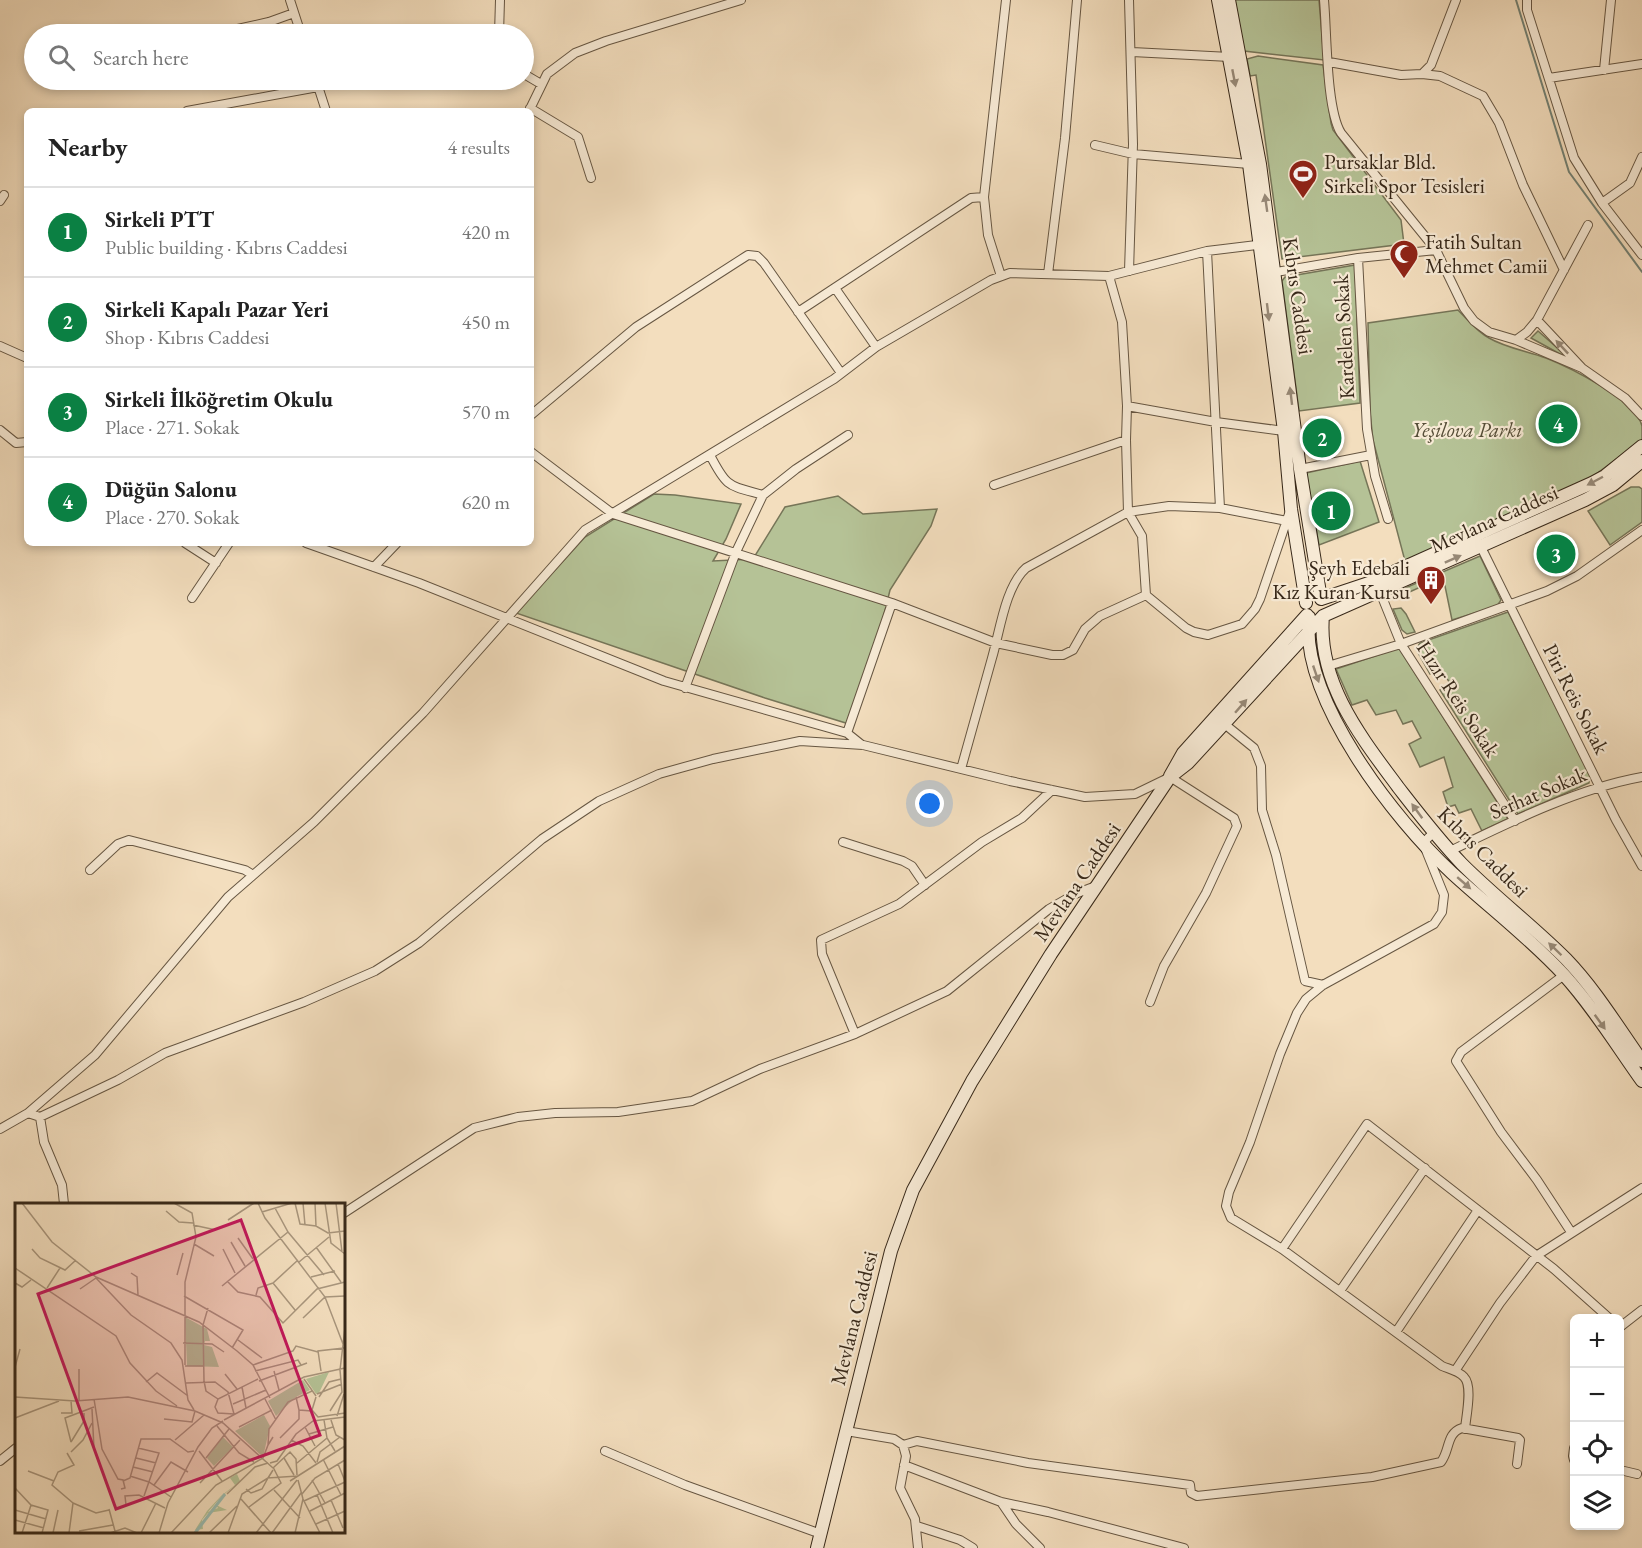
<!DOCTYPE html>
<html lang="en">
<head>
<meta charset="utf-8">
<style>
  :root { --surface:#fff; --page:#f6f6f6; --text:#222; --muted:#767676; --line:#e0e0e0; --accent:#0b8043 }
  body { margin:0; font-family:"EB Garamond",serif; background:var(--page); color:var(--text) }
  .controls { position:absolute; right:18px; bottom:18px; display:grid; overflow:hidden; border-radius:9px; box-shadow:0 3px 9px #0003 }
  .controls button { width:54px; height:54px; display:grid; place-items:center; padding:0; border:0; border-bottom:2px solid var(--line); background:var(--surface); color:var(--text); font:30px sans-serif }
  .you { position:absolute; left:930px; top:804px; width:21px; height:21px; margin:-15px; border:4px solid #fff; border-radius:50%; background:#1a73e8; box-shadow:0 0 0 9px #1a73e833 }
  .badge { display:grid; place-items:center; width:39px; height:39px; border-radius:50%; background:var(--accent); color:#fff; font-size:20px; font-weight:700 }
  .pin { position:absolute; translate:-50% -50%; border:3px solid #fff; box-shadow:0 2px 6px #0006 }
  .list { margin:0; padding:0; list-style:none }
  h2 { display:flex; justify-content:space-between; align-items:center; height:78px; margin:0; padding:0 24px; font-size:26px }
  h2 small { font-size:20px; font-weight:400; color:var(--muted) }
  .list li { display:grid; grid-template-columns:39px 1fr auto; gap:18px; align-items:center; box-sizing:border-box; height:90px; padding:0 24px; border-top:2px solid var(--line) }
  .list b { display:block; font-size:22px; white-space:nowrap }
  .list p { margin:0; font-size:20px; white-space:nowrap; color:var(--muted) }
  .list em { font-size:20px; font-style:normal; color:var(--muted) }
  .icon { flex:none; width:33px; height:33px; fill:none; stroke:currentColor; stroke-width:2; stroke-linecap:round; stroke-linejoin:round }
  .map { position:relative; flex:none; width:1642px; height:1548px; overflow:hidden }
  .search { position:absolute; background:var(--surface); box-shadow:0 3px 9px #0003; left:24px; top:24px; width:510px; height:66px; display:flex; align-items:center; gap:15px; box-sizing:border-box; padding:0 21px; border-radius:33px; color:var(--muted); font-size:22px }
  .panel { position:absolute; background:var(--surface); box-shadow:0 3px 9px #0003; left:24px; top:108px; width:510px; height:438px; border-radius:9px }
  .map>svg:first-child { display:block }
</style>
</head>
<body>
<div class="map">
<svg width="1642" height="1548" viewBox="0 0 1642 1548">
  <rect width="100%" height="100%" fill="#f3debe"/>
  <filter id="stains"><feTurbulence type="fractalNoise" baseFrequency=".00333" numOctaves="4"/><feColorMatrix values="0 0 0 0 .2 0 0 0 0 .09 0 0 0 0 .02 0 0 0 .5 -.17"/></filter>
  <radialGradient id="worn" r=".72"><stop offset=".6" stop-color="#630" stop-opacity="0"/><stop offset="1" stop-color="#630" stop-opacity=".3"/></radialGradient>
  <path fill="#b5c296" stroke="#767558" stroke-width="1.5" d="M1235 0H1319L1324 60 1244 51Z
    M1258 56 1323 65 1331 123 1333 130 1401 220 1404 244 1282 259 1256 75 1250 76 1247 59Z
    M1355 265 1360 403 1299 411 1282 281 1285 277Z
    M1458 310C1468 320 1477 332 1489 338 1506 348 1527 351 1546 358 1569 367 1636 400 1642 426 1642 430 1642 436 1642 440L1592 477 1405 561 1373 440 1370 412 1368 323Z
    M1538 331 1571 360 1531 338Z
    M1360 461 1379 522 1319 545 1306 473Z
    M1631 487H1639L1642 489V522L1610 545 1588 511Z
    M654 494 675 495 741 504 726 539 713 561 753 559 785 507 838 496 863 514 937 509 931 526 890 590 875 652 849 724 765 698 516 613 585 537Z
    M1480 556 1501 600 1497 606 1452 620 1445 586 1428 587 1427 584 1394 599 1391 594Z
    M1401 608 1406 614 1415 632 1407 634 1402 630 1393 609Z
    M1508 612 1590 775 1589 783 1518 814 1440 690 1450 683 1440 668 1430 674 1416 649 1420 643Z
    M1399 648 1508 819 1482 831 1471 809 1459 813 1455 805 1448 807 1443 792 1453 787 1444 757 1420 767 1409 744 1421 738 1412 721 1403 724 1396 710 1376 715 1367 700 1352 705 1336 669Z"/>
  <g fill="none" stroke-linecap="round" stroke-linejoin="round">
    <path stroke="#738174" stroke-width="2" d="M1516 0 1569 172 1642 272"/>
    <g stroke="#665642" stroke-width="10">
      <path id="street" d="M290 0 301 34
        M1324 0C1327 32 1326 109 1341 133L1436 250 1464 308 1474 321 1489 332 1516 340 1582 368 1537 320
        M1527 0V10L1574 158 1602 203 1642 255
        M215 34 269 22 294 13
        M499 34 500 0
        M1132 52 1230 57
        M1329 62 1401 75 1422 74 1431 65 1456 0
        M1604 70 1611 0
        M524 74 541 84
        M1422 74 1440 76 1483 96 1499 123 1523 185 1564 270
        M1549 78 1642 64
        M316 80 326 111
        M530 108 578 137 591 178
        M187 111 318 87
        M529 111 547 74 575 53 606 41 741 0
        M1095 145 1133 154 1249 164
        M0 201 4 195
        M1602 203 1630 183 1642 157
        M1207 251 1220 508
        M1358 258 1367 429 1375 476 1388 519
        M1129 271 1133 144 1129 0
        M1270 273 1358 258 1436 250
        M1048 274 1065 138 1077 0
        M1001 276 988 235 984 197 1006 0
        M1109 276 1122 322 1127 406 1126 440 1128 512 1142 536 1146 595 1186 628 1194 632 1208 635 1242 624 1255 609 1260 599 1290 511
        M835 288 876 347
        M798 312 971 198 984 197
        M1516 340 1527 332 1537 320 1588 225
        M0 346 27 358
        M1582 368 1625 398 1642 416
        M1127 406 1216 422 1284 431
        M531 415 636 327 748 255 757 256 764 263 841 373
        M0 430 16 443 27 442
        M531 452 613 514 892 603 996 643 1052 655H1063L1073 650 1085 629 1100 616 1146 595
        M710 455C727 488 728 485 763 495
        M1300 469 1371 455
        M994 485 1126 440
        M185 543 216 563
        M306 543 419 583 664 681 847 733 862 745
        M1481 547 1616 820 1642 866
        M374 567 397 543
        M1380 592 1401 644 1515 821
        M192 598 229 543
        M1328 666 1401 644 1547 591 1577 576 1642 530
        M685 688 736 552 763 495 796 469 848 435
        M1222 722 1254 748 1261 766 1262 810 1276 855 1305 981 1323 985
        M847 733 892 603
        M961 769C971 732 982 695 992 658 1000 631 1005 587 1026 568L1128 512 1169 506 1220 508 1287 521
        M1433 833 1423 843 1444 895 1442 912 1434 924 1323 985 1306 999 1297 1013 1280 1054 1250 1142 1229 1192 1226 1206 1231 1218 1282 1249 1442 1366C1449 1369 1459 1371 1464 1377 1473 1386 1466 1416 1465 1429
        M843 842 903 861 912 866 925 885
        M1450 851C1510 822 1576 789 1642 777
        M90 870 118 844 129 840 245 870 253 875
        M1564 975 1461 1052 1456 1061 1501 1132 1537 1180 1571 1232
        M855 1034 822 954 821 940 899 904 982 842 1022 818 1052 790
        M28 1113 40 1117 118 1080 165 1053 304 1002 375 971 419 943 542 839 599 801 659 774 713 759 800 741 863 745 1010 781 1085 797 1135 794 1170 777 1234 818 1237 826 1206 893 1164 966 1150 1002
        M40 1117 44 1142 62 1185 64 1204
        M0 1129 28 1113 95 1055 228 897 314 822 423 713 585 530 834 379 876 347 991 280 1010 273 1109 276 1207 251 1265 244
        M344 1213 474 1128 518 1117 555 1113 618 1112 692 1101 760 1069 855 1034 947 991 1049 909 1075 894 1096 886
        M1282 1249 1367 1124 1554 1269 1609 1318
        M1340 1291 1425 1168
        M1620 1327 1642 1310
        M1396 1332 1478 1210
        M1455 1371 1500 1303 1536 1256 1642 1188
        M846 1431 894 1439 903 1445 906 1456 900 1488 915 1519 918 1548
        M903 1445 917 1441 1028 1463 1190 1485 1191 1493 1197 1496 1372 1477 1441 1462C1450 1451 1446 1433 1462 1428L1518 1438 1520 1440 1517 1464
        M1574 1448 1573 1456 1574 1460
        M605 1451 685 1485 821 1534
        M0 1461 16 1448
        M904 1465 1001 1502 1048 1512 1184 1548
        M1620 1470 1637 1474
        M1001 1502 1016 1524 1040 1548
        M917 1526 960 1540 973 1548"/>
    </g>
    <g stroke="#372819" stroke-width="14">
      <path id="secondary" d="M1218 0 1249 164 1284 431 1291 509 1306 603
        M1229 0 1260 164 1300 469 1321 599 1369 583 1592 483 1605 476 1642 446
        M1323 616C1317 682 1361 737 1398 787 1419 814 1438 839 1462 864 1495 897 1533 926 1566 959 1595 989 1618 1027 1642 1061
        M1309 617C1300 699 1395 820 1452 873 1489 907 1530 938 1564 975 1593 1007 1617 1046 1642 1081
        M1170 776 1183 753 1307 615
        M817 1548 891 1251 913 1190 972 1081 1051 954 1170 777 1188 763 1323 616 1585 500 1613 485 1642 461"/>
    </g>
    <use href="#street" stroke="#f7ead5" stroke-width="8"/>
    <use href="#secondary" stroke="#f7ead5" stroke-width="12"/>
  </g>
  <defs><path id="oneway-solid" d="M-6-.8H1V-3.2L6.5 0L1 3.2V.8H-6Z" transform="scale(1.5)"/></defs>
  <g fill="#978977">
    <use href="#oneway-solid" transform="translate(1234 78) rotate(79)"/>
    <use href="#oneway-solid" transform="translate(1266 203) rotate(-98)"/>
    <use href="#oneway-solid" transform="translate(1268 312) rotate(83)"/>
    <use href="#oneway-solid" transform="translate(1562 347) rotate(-133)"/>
    <use href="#oneway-solid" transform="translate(1291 396) rotate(-97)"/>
    <use href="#oneway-solid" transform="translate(1595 481) rotate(152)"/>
    <use href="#oneway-solid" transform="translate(1453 559) rotate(-24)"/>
    <use href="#oneway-solid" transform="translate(1316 674) rotate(71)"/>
    <use href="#oneway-solid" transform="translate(1241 706) rotate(-49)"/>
    <use href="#oneway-solid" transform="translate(1417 811) rotate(-126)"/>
    <use href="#oneway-solid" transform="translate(1464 883) rotate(41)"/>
    <use href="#oneway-solid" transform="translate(1555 949) rotate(-136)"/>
    <use href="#oneway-solid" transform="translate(1600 1022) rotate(54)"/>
  </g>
  <defs>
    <g id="stadium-pin" transform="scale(1.5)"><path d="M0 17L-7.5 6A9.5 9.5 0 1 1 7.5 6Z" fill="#8f2418" stroke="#f7ead5"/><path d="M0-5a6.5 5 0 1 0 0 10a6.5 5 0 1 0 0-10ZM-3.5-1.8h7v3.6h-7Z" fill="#fff"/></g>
    <g id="mosque-pin" transform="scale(1.5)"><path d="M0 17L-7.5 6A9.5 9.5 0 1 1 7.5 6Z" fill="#8f2418" stroke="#f7ead5"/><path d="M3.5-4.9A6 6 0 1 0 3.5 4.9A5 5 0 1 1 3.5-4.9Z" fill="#fff"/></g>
    <g id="building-pin" transform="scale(1.5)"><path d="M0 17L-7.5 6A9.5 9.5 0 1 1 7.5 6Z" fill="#8f2418" stroke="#f7ead5"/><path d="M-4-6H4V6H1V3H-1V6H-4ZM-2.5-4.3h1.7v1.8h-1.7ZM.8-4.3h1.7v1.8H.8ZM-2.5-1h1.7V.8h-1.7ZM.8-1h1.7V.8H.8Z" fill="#fff"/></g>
  </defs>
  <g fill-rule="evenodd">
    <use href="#stadium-pin" x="1303" y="174"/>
    <use href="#mosque-pin" x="1404" y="254"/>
    <use href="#building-pin" x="1431" y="580"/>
  </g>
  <g text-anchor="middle" stroke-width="4.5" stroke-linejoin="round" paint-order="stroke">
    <g font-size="21" fill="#372819" stroke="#f7ead5" text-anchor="start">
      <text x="1324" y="169">Pursaklar Bld.<tspan x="1324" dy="24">Sirkeli Spor Tesisleri</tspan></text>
      <text x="1425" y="249">Fatih Sultan<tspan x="1425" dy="24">Mehmet Camii</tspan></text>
      <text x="1410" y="575" text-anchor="end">Şeyh Edebali<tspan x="1410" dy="24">Kız Kuran Kursu</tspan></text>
    </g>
    <g font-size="21" fill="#372819" stroke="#f7ead5">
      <text transform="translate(1298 296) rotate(82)" y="7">Kıbrıs Caddesi</text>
      <text transform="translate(1344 337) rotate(-93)" y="7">Kardelen Sokak</text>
      <text transform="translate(1494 519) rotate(-24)" y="7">Mevlana Caddesi</text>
      <text transform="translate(1458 699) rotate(57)" y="7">Hızır Reis Sokak</text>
      <text transform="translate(1576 699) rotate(63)" y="7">Piri Reis Sokak</text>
      <text transform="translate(1538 793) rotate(-23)" y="7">Serhat Sokak</text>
      <text transform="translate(1483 852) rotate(45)" y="7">Kıbrıs Caddesi</text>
      <text transform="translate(1077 882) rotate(-56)" y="7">Mevlana Caddesi</text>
      <text transform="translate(854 1318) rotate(-76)" y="7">Mevlana Caddesi</text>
    </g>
    <g font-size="21" font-style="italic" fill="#564e38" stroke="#f7ead5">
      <text x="1467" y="437">Yeşilova Parkı</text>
    </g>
  </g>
  <g transform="translate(15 1203)">
    <rect width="330" height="330" fill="#f3debe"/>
    <path d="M170 114 192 126 195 138H190L189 142 197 144 204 164 172 163ZM314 169 304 190 301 191 291 176ZM288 177 295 187 281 194 261 213 253 198ZM249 212 255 223 248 254 220 228ZM208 234 218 244 199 263 192 255ZM249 258 206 294 193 309 203 305 201 302 212 307 193 310 187 317 188 326 180 327 192 308 206 293 220 282 215 275 222 271 225 278Z" fill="#b5c296"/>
    <path fill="none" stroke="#9bbcb1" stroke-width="3" d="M180 330 210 291"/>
    <path fill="none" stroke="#a8957c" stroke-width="1.5" d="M7 0 37 39 81 74 184 119 222 148 238 162 255 195M159 0 177 10 181 34 170 79V162M243 0 250 15 310 94 328 141M280 0 285 21 301 23 313 30 330 28M288 0 290 22M300 0 301 23M310 0 316 40 330 51M321 0 327 49M260 5 273 29 309 72M151 8 164 19 178 20M247 9 277 0M213 17 239 0M178 22 201 27M223 35 238 56M216 39 230 63M179 41 199 53M301 44 326 79M17 46 25 55 50 67 61 57M208 46 220 70M284 59 314 34M0 65 101 133 115 160 141 188 162 203M116 70 122 74 123 92M162 72 168 50M296 74 320 68M81 75 116 112 156 140 167 157 173 197 179 207M212 78 223 89 245 94 268 120 302 86 330 79M0 80 7 84 16 77M258 80 280 107M207 83 273 29M32 85 45 65M65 86 81 75M241 92 243 85 258 80 283 57M169 93 228 127 217 145M193 105 188 122 189 178 191 188 203 196M288 115 310 94 330 93M223 137 247 155M168 140 197 141 209 149M238 162 278 148 281 143 303 149M170 163H189M0 164 5 146M240 168 283 157 286 162M259 168 264 187M306 168 303 148 329 145M210 171 222 186M289 176 301 193M244 178 292 160M131 179 142 170 173 193M171 180 200 179 213 189 219 211M227 184 231 205M302 191 327 181M0 194 60 198 113 194 180 208 208 220 258 265M281 194 284 207 297 208M301 194 297 207 303 214 330 210M304 194 314 179 326 176M79 196 87 246 103 276 108 277 110 285 106 286M250 196 261 217M64 198V166M218 201 251 187M77 206 79 246M315 208 327 189 325 167 330 125M46 210H57L56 198M219 211 203 210 200 204 203 196 243 176M322 213 329 191M0 215 44 198M149 216 177 219 180 208M209 217 289 174 330 165M309 217 312 235 320 248M316 217 321 232 330 237M202 223 224 250 239 259M224 224 257 207M290 224 300 243M294 231 318 224M258 234 253 242 254 226 273 199 297 188M265 235 284 216V207M160 237 189 212M276 237 288 243 301 260M56 239 50 215 79 204M56 239 69 218V210M123 245 144 250 129 293M184 248 207 278M56 249 68 237 77 220M52 250 59 262 43 269 37 282 58 300 54 330M121 255 141 260M191 255 214 226M269 255 279 272M308 256 326 292M302 259 305 249 325 234M255 260 262 258 281 231 298 218 330 214M282 260 312 235M323 261 330 278M118 264 138 269M258 265 275 249 281 256 282 272M258 267 253 275 283 273M13 268 39 278M115 273 134 279 156 294M283 277 288 296 305 330M297 277 310 300M108 278 115 275 126 236H155L173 249 179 248M275 278 330 243M185 280 225 237M139 282 156 259 173 269M0 285 16 302 33 307 27 330M231 286 236 290 247 286 253 275M259 287 285 315M212 291 240 264 253 260M287 291 300 275 330 257M302 292 318 330M226 296 256 330M316 297 328 325M289 298 330 279M58 300 81 310 94 307M111 302 110 293 124 292 150 305M234 304 266 280 258 264M94 306 100 328M0 307 31 316M295 308 330 290M0 317 29 325M301 321 330 308M64 328 98 322M7 330 16 302M38 330 43 307M95 330 110 325 122 330M126 330 141 300M144 330 153 300 183 244 197 225 208 218M156 330 201 282 248 255 253 242M194 330 222 303M213 330 227 291 253 275M241 330 282 277M257 330 286 290M280 330 288 296"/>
    <path fill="#c2185b" fill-opacity="0.15" stroke="#c2185b" stroke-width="3" d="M226 17 305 232 101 306 23 91Z"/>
    <rect width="330" height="330" fill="none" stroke="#372819" stroke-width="3"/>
  </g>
  <rect width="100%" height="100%" filter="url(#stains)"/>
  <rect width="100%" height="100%" fill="url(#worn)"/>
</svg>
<div class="controls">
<button>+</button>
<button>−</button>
<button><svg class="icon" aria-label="locate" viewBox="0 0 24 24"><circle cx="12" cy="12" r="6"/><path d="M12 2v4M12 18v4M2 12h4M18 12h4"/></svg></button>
<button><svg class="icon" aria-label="layers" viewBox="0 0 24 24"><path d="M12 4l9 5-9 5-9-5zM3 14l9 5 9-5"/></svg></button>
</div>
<div class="you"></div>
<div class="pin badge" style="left:1331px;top:511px">1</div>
<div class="pin badge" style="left:1322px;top:438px">2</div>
<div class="pin badge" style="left:1556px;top:554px">3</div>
<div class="pin badge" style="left:1558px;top:424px">4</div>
<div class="search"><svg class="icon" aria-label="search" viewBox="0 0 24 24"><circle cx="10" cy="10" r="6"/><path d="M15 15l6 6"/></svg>Search here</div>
<section class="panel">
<h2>Nearby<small>4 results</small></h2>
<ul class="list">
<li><span class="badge">1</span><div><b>Sirkeli PTT</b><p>Public building · Kıbrıs Caddesi</p></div><em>420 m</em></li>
<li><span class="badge">2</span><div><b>Sirkeli Kapalı Pazar Yeri</b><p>Shop · Kıbrıs Caddesi</p></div><em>450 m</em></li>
<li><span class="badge">3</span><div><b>Sirkeli İlköğretim Okulu</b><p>Place · 271. Sokak</p></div><em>570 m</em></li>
<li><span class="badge">4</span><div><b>Düğün Salonu</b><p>Place · 270. Sokak</p></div><em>620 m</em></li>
</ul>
</section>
</div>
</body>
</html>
